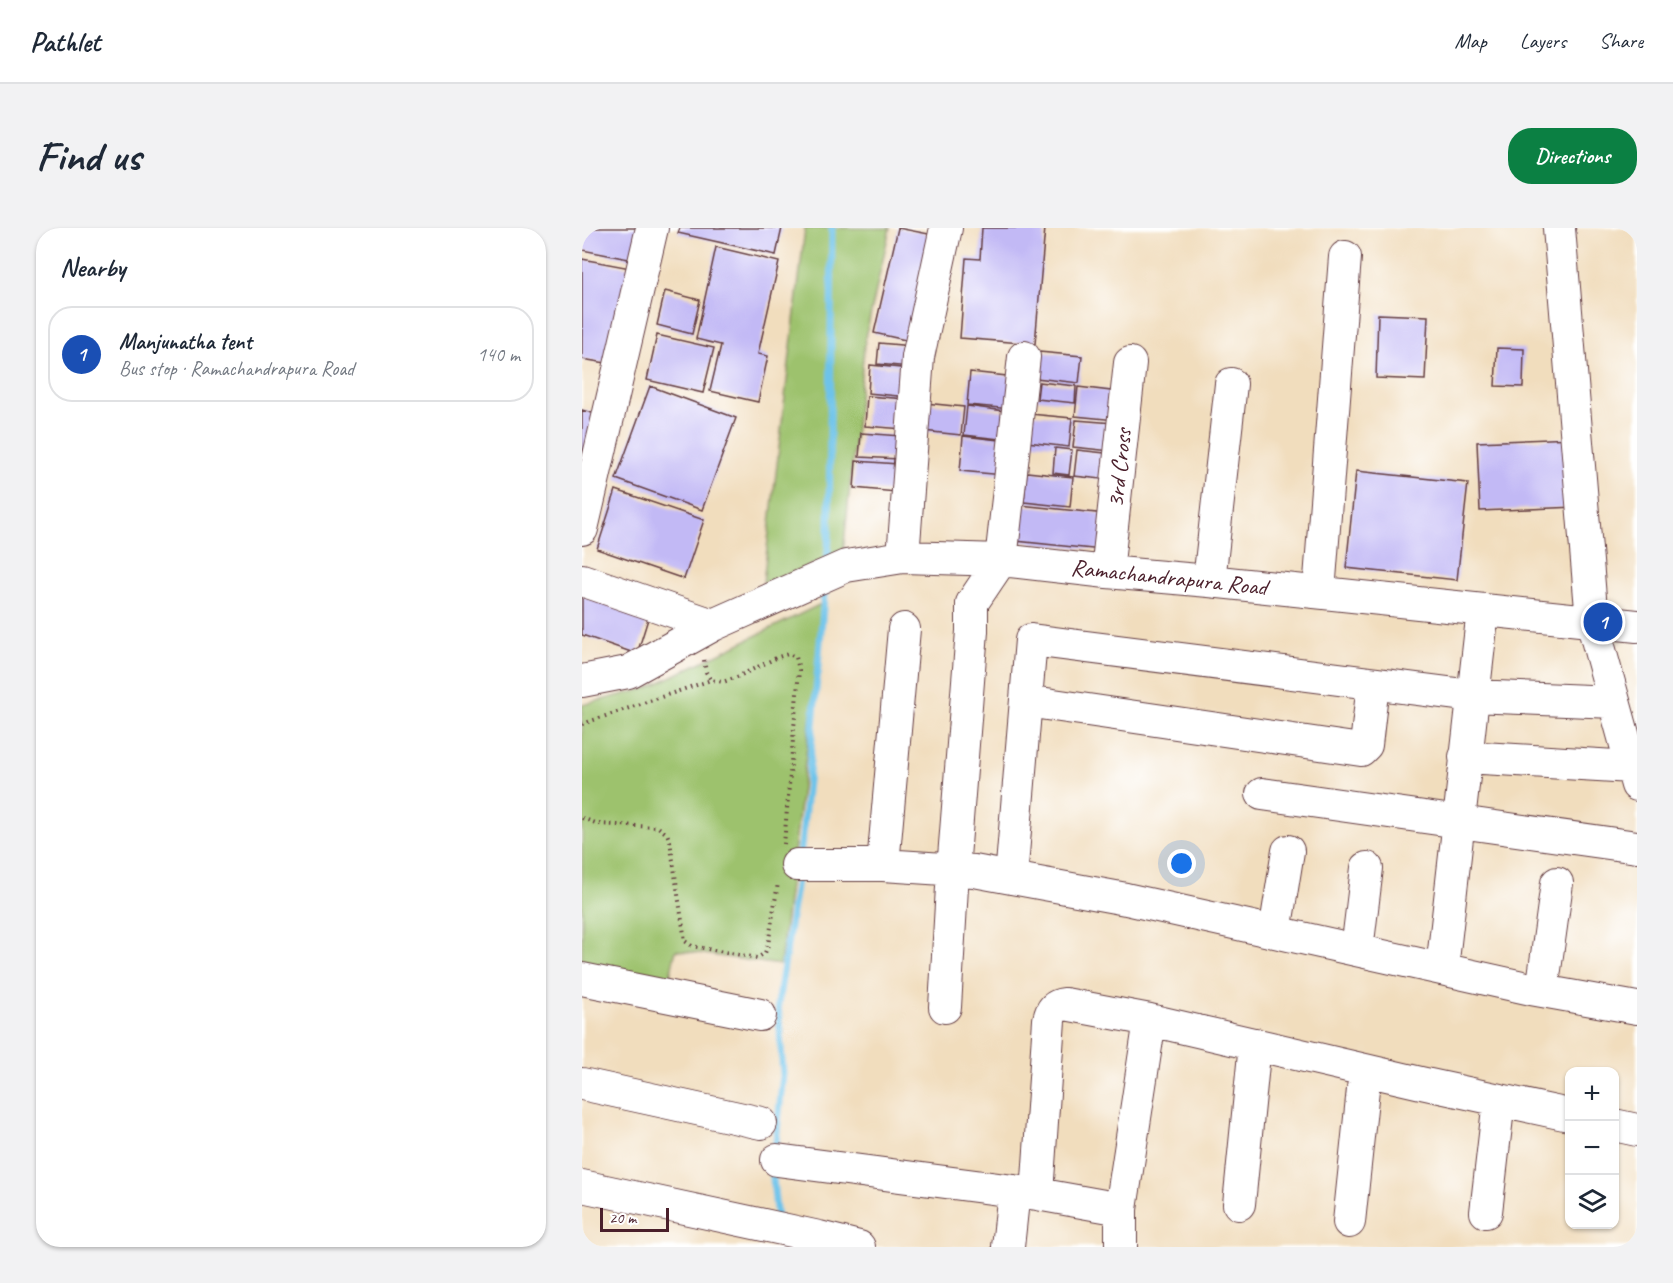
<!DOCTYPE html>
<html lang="en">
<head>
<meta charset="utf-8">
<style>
  :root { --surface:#fff; --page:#f2f2f3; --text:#1f2937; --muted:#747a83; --line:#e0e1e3; --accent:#0b8043 }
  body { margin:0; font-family:Caveat,sans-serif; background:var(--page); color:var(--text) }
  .controls { position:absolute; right:18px; bottom:18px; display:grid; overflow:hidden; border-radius:12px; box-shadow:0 2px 4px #0004 }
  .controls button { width:54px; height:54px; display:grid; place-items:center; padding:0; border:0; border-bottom:2px solid var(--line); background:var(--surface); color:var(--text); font:30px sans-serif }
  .scale { position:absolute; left:18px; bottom:15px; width:69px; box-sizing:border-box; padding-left:6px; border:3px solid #4a1f2b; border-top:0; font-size:16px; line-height:21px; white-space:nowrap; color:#4a1f2b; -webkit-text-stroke:4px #fff; paint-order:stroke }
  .you { position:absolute; left:600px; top:636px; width:21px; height:21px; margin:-15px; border:4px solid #fff; border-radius:50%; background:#1a73e8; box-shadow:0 0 0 9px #1a73e833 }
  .badge { display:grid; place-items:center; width:39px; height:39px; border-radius:50%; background:var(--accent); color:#fff; font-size:20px; font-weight:700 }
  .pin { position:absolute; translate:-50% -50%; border:3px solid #fff; box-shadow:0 2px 6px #0006 }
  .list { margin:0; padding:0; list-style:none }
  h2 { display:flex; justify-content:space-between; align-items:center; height:78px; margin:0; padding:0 24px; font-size:26px }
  h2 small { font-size:20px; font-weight:400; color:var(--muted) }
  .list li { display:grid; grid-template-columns:39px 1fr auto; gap:18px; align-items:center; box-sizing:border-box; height:96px; margin:0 12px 12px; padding:0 12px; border:2px solid var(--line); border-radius:24px }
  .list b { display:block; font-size:22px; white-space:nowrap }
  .list p { margin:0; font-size:20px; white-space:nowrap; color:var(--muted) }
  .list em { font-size:20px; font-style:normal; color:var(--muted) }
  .icon { flex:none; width:33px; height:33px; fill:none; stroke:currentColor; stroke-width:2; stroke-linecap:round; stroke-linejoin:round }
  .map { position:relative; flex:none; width:1055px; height:1019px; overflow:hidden; border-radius:24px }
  header { display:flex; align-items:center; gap:36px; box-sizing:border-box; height:84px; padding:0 30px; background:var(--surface); border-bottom:2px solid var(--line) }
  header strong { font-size:28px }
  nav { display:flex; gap:33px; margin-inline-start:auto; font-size:21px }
  .intro { display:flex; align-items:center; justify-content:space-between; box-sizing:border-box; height:144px; padding:0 36px }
  h1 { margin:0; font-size:42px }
  .button { padding:15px 27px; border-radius:24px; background:var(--accent); color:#fff; font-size:21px; font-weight:700 }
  main { display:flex; gap:36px; padding:0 36px }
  aside { flex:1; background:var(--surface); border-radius:24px; box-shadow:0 2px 4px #0004 }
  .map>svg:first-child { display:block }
</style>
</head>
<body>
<header>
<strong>Pathlet</strong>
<nav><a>Map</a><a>Layers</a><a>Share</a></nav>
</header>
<div class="intro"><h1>Find us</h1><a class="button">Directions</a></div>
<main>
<aside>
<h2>Nearby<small></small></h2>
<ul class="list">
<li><span class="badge" style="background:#1a4fb4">1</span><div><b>Manjunatha tent</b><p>Bus stop · Ramachandrapura Road</p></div><em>140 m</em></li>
</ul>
</aside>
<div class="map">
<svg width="1055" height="1019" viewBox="0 0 1055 1019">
  <rect width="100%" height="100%" fill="#fff"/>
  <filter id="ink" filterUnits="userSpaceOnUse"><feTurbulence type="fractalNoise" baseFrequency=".0167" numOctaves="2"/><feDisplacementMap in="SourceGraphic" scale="12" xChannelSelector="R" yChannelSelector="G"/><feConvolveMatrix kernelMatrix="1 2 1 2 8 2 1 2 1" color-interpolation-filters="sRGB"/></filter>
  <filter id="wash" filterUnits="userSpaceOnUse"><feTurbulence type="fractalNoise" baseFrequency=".008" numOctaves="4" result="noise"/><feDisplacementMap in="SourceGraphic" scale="24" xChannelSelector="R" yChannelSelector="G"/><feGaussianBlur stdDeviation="1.35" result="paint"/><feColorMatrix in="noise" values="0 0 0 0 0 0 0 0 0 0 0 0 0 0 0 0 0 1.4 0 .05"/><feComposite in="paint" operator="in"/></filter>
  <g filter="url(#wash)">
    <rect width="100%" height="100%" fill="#f1ddbd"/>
    <path fill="#9dc26d" stroke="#74704c" stroke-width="1.5" d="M223 0H308L283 111 261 326 181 355Z
      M243 374 198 737 94 722 85 760 0 743V477L66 460Z"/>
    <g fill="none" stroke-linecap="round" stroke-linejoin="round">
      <path stroke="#6dc3ea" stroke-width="7" d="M245 336 247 306 250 0
        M218 629 227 544 243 356
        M193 924 201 846 196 776 216 646
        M192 938 191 950 195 993"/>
    </g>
    <g id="blocks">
      <path fill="#c2b9f5" d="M1 0H63L57 33 0 22Z
        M98 0H200L194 27 96 5Z
        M316 0 352 7 328 113 292 105Z
        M400 0H463L453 116 378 110 384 30 398 31Z
        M134 19 197 34 176 126 186 128 176 174 128 163 139 117 114 111Z
        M0 31 54 41 36 137 0 131Z
        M83 63 118 72 110 106 75 97Z
        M796 86 846 88 843 152 794 150Z
        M75 107 132 120 121 165 65 152Z
        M297 115 330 118 329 139 295 136Z
        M915 120 942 121 941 159 913 158Z
        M457 124 500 128 497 155 454 150Z
        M288 137 329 141 326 169 286 165Z
        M388 144 434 149 430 181 385 177Z
        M457 154 494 158 493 175 455 171Z
        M68 158 154 190 120 282 34 251Z
        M496 159 537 164 534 192 493 188Z
        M285 168 325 171 322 201 283 198Z
        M343 175 382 179 379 207 341 203Z
        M385 178 430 184 427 212 382 207Z
        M0 182 17 187 0 246Z
        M448 186 490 190 487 219 445 214Z
        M494 192 532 195 529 223 491 219Z
        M279 205 319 208 317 231 277 229Z
        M381 208 426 213 422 247 378 243Z
        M991 210 994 279 898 283 895 214Z
        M473 220 490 222 487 247 471 245Z
        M495 222 532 226 529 252 492 248Z
        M274 233 316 236 314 264 272 260Z
        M774 243 886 255 875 352 764 340Z
        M445 244 491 249 488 279 442 274Z
        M34 262 122 292 102 351 15 321Z
        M438 277 524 286 520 322 434 313Z
        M0 368 66 391 55 426 0 407Z"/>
    </g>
  </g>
  <g filter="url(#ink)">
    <use href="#blocks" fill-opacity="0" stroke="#633c41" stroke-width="1.5"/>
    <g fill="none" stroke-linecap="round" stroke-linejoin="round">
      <g stroke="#633c41" stroke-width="34">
        <path id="minor" d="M977 0 1010 393 1055 557
          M0 301 70 0
          M321 329 336 129 364 0
          M525 344 548 135
          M0 352 131 397
          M627 353 649 156
          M737 364 763 29
          M0 453 46 444 131 397 264 338 321 329 419 332 525 344 627 353 1055 398
          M444 473 779 522 784 517 791 456
          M883 529 1050 539
          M680 566 1055 619
          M215 637H301L392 643 544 671 949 761 1055 780
          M301 637 322 401
          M429 650 449 412 890 468 1032 474
          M693 704 706 623
          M775 722 785 640
          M860 741 901 382
          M0 751 178 787
          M960 763 975 655
          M363 779 371 642 390 403V375L419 332 442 129
          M0 856 179 895
          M1032 897 1055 902
          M195 932 432 963
          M0 958 237 1009 277 1019
          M455 966 539 981
          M657 976 673 816
          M904 984 917 872
          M767 994 783 842
          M426 1019 432 963 455 966 467 792C469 782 472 777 483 776L568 792 839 855 987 887
          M539 1019V981L568 792"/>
      </g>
      <path stroke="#633c41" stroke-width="4" stroke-dasharray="1.5 4.5" stroke-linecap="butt" d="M122 432 124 444 129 452 141 454 155 449 196 429 206 426 214 429 217 442 202 616
        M0 496 129 452
        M0 590 16 596 76 599 85 606 88 613 103 713 110 718 175 730 183 725 186 717 196 655"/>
      <use href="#minor" stroke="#fff" stroke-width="32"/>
    </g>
  </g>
  <g text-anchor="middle" stroke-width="5" stroke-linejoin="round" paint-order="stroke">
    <g font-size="24" fill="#4a1f2b" stroke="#fff">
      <text transform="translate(537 240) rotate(-84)" y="8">3rd Cross</text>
      <text transform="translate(587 349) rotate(6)" y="8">Ramachandrapura Road</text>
    </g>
  </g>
</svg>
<div class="controls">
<button>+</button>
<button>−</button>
<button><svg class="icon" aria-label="layers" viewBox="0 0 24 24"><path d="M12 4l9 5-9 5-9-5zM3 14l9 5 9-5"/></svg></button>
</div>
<div class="scale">20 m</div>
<div class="you"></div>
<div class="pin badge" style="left:1021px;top:394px;background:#1a4fb4">1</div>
</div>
</main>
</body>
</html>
